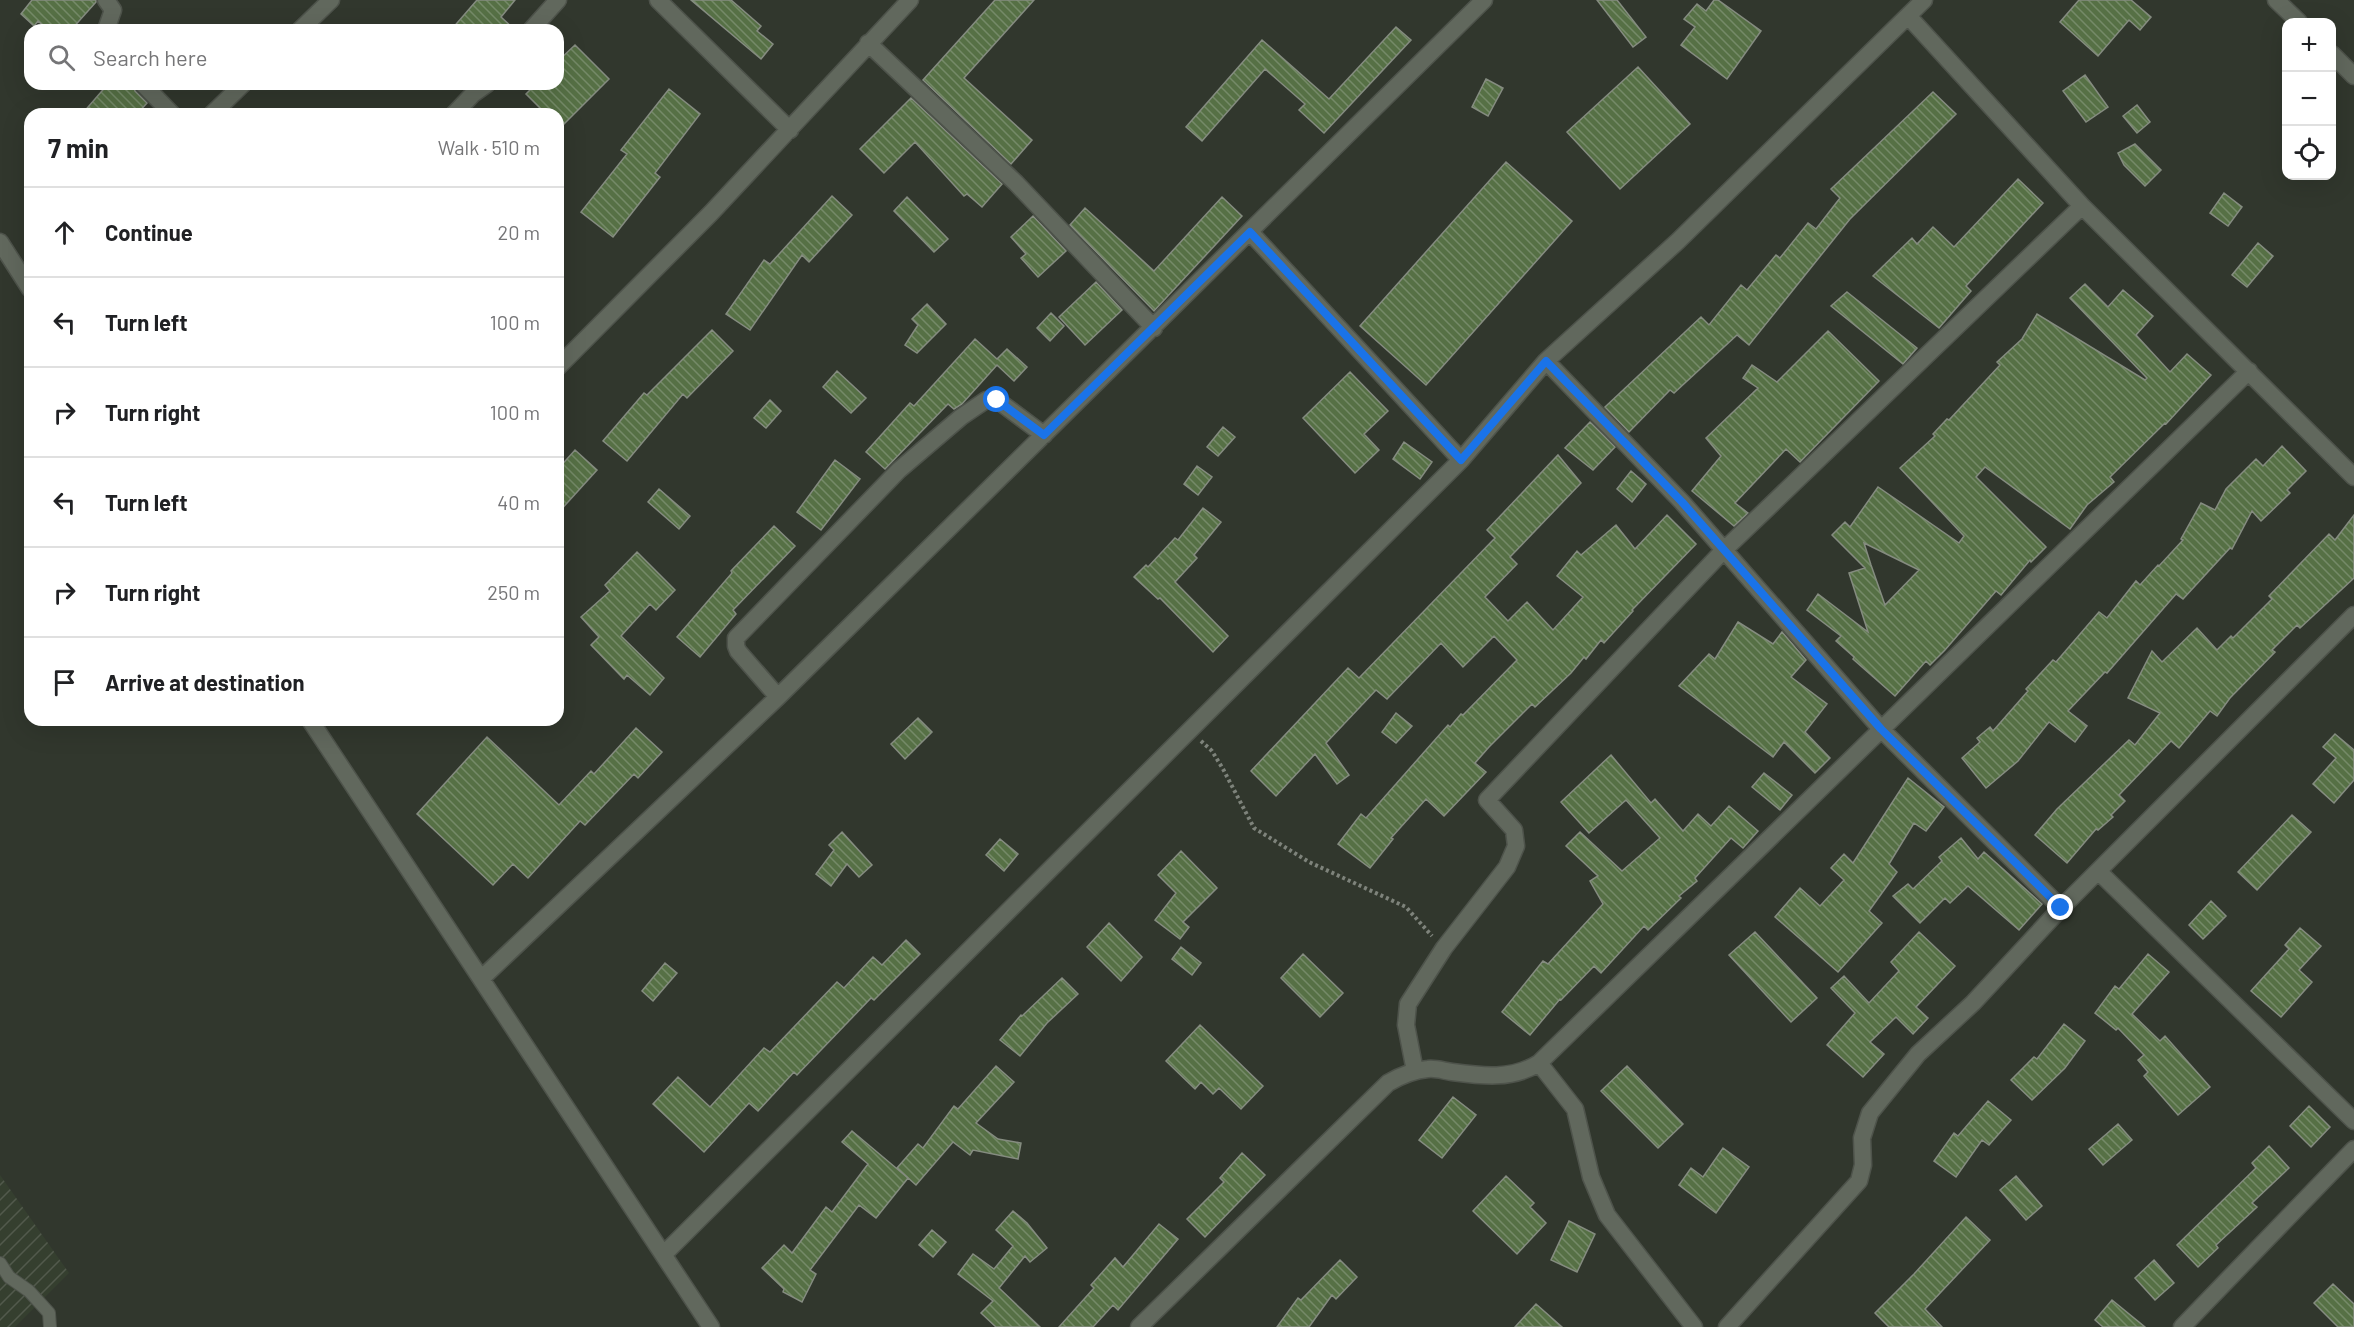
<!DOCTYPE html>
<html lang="en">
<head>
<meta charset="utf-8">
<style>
  :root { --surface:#fff; --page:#f2f2f2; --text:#202124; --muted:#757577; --line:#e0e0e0 }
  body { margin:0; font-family:Barlow,sans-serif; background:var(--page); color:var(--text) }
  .controls { position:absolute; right:18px; top:18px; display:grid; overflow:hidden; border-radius:12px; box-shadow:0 6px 24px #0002 }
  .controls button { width:54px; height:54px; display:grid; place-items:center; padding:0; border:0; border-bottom:2px solid var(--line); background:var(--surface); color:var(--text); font:30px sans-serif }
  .stop { position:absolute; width:18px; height:18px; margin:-14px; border:4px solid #1a73e8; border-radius:50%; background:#fff }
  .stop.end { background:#1a73e8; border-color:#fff; box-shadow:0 2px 6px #0008 }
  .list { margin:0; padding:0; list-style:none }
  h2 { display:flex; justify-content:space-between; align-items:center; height:78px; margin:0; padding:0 24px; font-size:26px }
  h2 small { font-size:20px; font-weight:400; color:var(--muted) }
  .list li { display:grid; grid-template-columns:39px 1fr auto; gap:18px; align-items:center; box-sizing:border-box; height:90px; padding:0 24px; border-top:2px solid var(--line) }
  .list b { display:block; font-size:22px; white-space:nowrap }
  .list em { font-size:20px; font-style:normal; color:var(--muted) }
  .icon { flex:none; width:33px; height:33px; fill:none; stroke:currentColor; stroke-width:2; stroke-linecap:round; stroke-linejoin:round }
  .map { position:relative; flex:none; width:2354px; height:1327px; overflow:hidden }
  .search { position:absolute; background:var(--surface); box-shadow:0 6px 24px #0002; left:24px; top:24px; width:540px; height:66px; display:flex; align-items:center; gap:15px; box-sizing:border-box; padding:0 21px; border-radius:18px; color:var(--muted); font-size:22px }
  .panel { position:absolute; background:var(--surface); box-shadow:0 6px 24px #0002; left:24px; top:108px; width:540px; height:618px; border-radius:18px }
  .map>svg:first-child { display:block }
</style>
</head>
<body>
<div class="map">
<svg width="2354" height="1327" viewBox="0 0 2354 1327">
  <defs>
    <pattern id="industrial-furrows" width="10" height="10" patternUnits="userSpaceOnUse" patternTransform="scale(1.5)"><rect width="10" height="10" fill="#353f2f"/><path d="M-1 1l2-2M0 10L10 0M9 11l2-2" fill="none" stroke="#525a4c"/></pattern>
    <pattern id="building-back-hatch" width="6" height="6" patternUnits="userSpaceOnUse" patternTransform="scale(1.5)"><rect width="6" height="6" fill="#567045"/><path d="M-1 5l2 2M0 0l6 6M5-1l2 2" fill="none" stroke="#758a68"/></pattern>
  </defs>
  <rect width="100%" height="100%" fill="#31372d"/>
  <path fill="url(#industrial-furrows)" d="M0 1175 69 1273 15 1327H0Z"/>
  <path fill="url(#building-back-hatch)" stroke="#858c80" stroke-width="1.5" fill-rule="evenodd" d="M32 0H96V2L71 30H48L38 21 34 26 21 14Z
    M477 0H515L501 17 515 30H451Z
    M691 0H731L761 26 757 31 773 44 761 59Z
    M995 0H1034L964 78 1032 140 1011 164 923 80Z
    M1597 0H1617L1646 37 1633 47Z
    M1714 0H1718L1761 31 1727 79 1681 45 1695 27 1684 19 1697 4 1706 11Z
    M2079 0H2131L2151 17 2140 30 2129 20 2098 56 2060 22Z
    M1396 27 1411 40 1324 133 1299 110 1305 104 1265 69 1202 141 1186 127 1262 40 1329 99Z
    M575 45 609 79 558 130V114H546L526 94 536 84H558V61Z
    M1638 67 1690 124 1620 189 1567 132Z
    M2085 75 2108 107 2086 122 2063 91Z
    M1486 79 1503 88 1488 116 1472 107Z
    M108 84H133L135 91 147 103 137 114H82Z
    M669 89 700 114 655 173 660 177 613 237 581 212 627 154 621 150Z
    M1933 92 1956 114 1850 219 1749 345 1737 335 1674 393 1670 390 1629 432 1605 407 1701 317 1709 325 1741 285 1747 290 1776 255 1780 258 1808 223 1816 229 1840 198 1831 189Z
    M911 98 1002 184 982 207 967 194 964 196 915 142 884 173 860 149Z
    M2137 105 2150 122 2137 133 2123 116Z
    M2135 144 2161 170 2145 186 2124 165 2118 153Z
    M1506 162 1572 221 1426 385 1360 326Z
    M2018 179 2043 203 1966 286 1971 291 1939 328 1873 276 1912 238 1917 244 1933 227 1954 247Z
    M2224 193 2242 207 2228 226 2210 213Z
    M832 196 852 215 809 262 802 255 750 330 726 314 764 260 770 264Z
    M907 197 948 239 934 252 894 211Z
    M1222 197 1242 216 1154 311 1070 225 1085 208 1154 271Z
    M1033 216 1066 251 1038 277 1021 258 1026 254 1011 237Z
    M2258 243 2273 256 2247 287 2232 275Z
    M1096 282 1122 310 1085 345 1059 317Z
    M2085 284 2108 307 2123 290 2153 316 2136 335 2170 372 2187 354 2211 375 2166 424 2165 423 2110 477 2114 482 2087 505 2070 529 1985 467 1976 477 2046 547 2031 562 2030 560 2001 595 1996 591 1945 650 1930 665 1926 661 1895 696 1853 659 1854 657 1836 641 1841 636 1807 610 1818 594 1868 632 1849 573 1865 568 1832 535 1845 522 1850 527 1878 487 1959 543 1964 536 1900 468 1935 436 1933 434 1947 419 1949 420 2000 365 1997 362 2022 339 2037 314 2145 380 2147 378 2070 298ZM1864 543 1919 570 1885 605 1871 565Z
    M1847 292 1917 348 1903 364 1831 306Z
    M927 304 946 324 917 353 905 345 918 325 912 319Z
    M1051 313 1064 326 1050 341 1037 328Z
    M712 330 733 351 687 398 683 394 627 461 603 441 644 393 647 395Z
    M1828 331 1879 381 1800 462 1786 449 1735 503 1748 513 1734 526 1692 491 1721 456 1706 438 1758 388 1743 378 1752 365 1777 382Z
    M975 339 997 359 1007 349 1027 367 1014 381 997 365 962 404 954 409 948 404 885 469 866 452 910 403 914 406Z
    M837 371 866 398 851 413 823 387Z
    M1350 372 1388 411 1364 434 1379 450 1355 473 1303 418Z
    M770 400 781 411 766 428 754 418Z
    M1590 422 1615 447 1593 470 1565 448Z
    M1223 427 1235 437 1218 456 1207 447Z
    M1404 442 1432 462 1420 479 1393 459Z
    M2282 446 2306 471 2287 490 2290 493 2261 521 2252 511 2232 549 2230 548 2183 599 2176 594 2107 673 2105 672 2068 711 2087 726 2075 742 2049 722 2018 761 1986 788 1962 758 1980 742 1977 738 1990 727 1993 731 2028 691 2026 689 2053 660 2056 662 2099 612 2107 618 2136 581 2140 585 2158 565 2159 566 2183 540 2181 539 2201 503 2215 510 2226 489 2256 459 2263 466Z
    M575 450 597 470 558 513V469Z
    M1558 455 1581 483 1510 557 1517 564 1485 597 1508 621 1527 602 1553 630 1583 597 1557 576 1577 551 1581 555 1616 525 1635 549 1667 515 1696 544 1632 610 1633 611 1604 643 1601 640 1586 659 1584 657 1571 673 1535 707 1532 704 1489 747 1475 763 1486 772 1444 816 1426 799 1391 838 1393 839 1370 868 1338 844 1361 814 1366 818 1448 725 1450 727 1461 714 1463 715 1517 660 1494 636 1463 667 1441 643 1387 699 1376 690 1326 743 1349 775 1337 784 1315 754 1276 796 1251 771 1348 668 1359 678 1495 538 1487 530Z
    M835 460 860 479 821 530 797 512Z
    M1197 466 1212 477 1198 495 1184 484Z
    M1631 471 1646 484 1632 502 1617 489Z
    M659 489 690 516 679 529 648 502Z
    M1203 508 1221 522 1194 555 1197 558 1175 582 1228 636 1213 652 1160 598 1158 599 1134 577 1146 565 1148 567 1175 538 1178 540Z
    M2354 515V578L2300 628 2297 625 2272 650 2275 652 2230 698 2217 716 2210 711 2179 748 2171 741 2119 795 2125 801 2111 815 2113 817 2098 830 2096 829 2067 863 2035 835 2057 809 2129 740 2135 745 2160 713 2128 698 2152 651 2162 662 2197 628 2217 650 2231 636 2233 638 2272 599 2269 596 2329 534 2335 540Z
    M774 526 795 546 733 610 736 614 700 657 677 637 732 573 731 571Z
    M637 552 675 590 656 610 650 604 621 636 664 678 650 695 627 675 624 679 591 645 599 637 581 617 610 591 605 585Z
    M1738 622 1773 644 1782 632 1806 660 1791 677 1827 704 1805 732 1830 758 1815 773 1784 742 1773 757 1679 686 1709 654 1715 659Z
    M1396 713 1412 726 1396 743 1382 732Z
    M918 718 932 732 905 759 891 744Z
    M636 728 662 752 638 778 634 774 585 825 580 821 528 878 513 864 493 885 417 814 487 737 559 805 591 771 594 774Z
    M2335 734 2354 750V780L2334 803 2313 784 2336 758 2323 747Z
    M1611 755 1651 803 1655 799 1683 831 1698 814 1711 826 1729 806 1758 831 1743 848 1731 838 1695 878 1697 881 1679 896 1681 898 1648 930 1644 926 1601 973 1594 966 1561 1000 1560 999 1530 1035 1502 1012 1543 961 1548 964 1603 904 1590 881 1598 876 1566 846 1580 832 1622 871 1660 838 1626 800 1589 833 1561 802Z
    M1764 773 1792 795 1780 810 1752 787Z
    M1908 778 1944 807 1926 831 1914 823 1889 864 1897 872 1869 911 1882 923 1838 972 1775 917 1800 888 1820 906 1844 880 1831 868 1844 854 1853 863Z
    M2292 815 2311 832 2257 890 2238 872Z
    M842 832 872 865 859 877 847 864 831 886 816 874 834 850 829 845Z
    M1961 838 1978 859 1984 852 2042 904 2019 930 1968 886 1950 903 1945 898 1920 923 1893 896 1908 884 1913 889 1942 861 1939 857Z
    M1000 839 1018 854 1004 871 986 855Z
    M1181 851 1217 888 1183 922 1189 927 1180 939 1155 920 1176 893 1158 875Z
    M2211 901 2226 916 2203 939 2189 925Z
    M1109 923 1142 957 1121 981 1087 947Z
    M2300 928 2321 946 2299 970 2312 982 2281 1017 2251 991 2289 949 2285 945Z
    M1755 932 1817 998 1791 1022 1729 955Z
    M1919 932 1955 966 1916 1007 1928 1018 1913 1034 1896 1017 1870 1042 1884 1054 1863 1077 1827 1045 1855 1013 1831 988 1844 976 1869 1003 1899 971 1891 962Z
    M906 940 920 954 874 1000 871 998 797 1075 794 1072 758 1111 749 1103 704 1152 653 1104 678 1077 710 1107 764 1048 770 1052 837 982 844 988 873 957 882 965Z
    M1181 947 1201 963 1192 975 1172 959Z
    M1303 954 1343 993 1320 1017 1281 978Z
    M2148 954 2169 972 2132 1014 2160 1041 2165 1036 2210 1087 2178 1115 2144 1076 2148 1072 2138 1060 2144 1055 2118 1028 2116 1030 2095 1013 2115 986 2119 989Z
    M665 963 677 973 653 1001 642 991Z
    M1062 978 1078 994 1047 1023 1020 1056 1000 1040 1021 1015 1022 1016Z
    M2064 1024 2085 1041 2065 1068 2032 1100 2011 1080 2034 1057 2037 1059Z
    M1200 1025 1263 1086 1241 1109 1219 1088 1213 1094 1201 1082 1195 1089 1166 1061Z
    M996 1066 1014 1082 976 1123 998 1139 1021 1143 1018 1159 973 1150 970 1155 953 1142 916 1185 897 1168 918 1144 923 1148 954 1106 958 1109Z
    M1627 1066 1683 1124 1658 1148 1601 1091Z
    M1453 1097 1476 1115 1442 1158 1419 1140Z
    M1988 1101 2011 1120 1989 1145 1982 1140 1956 1177 1934 1161 1954 1133 1958 1136Z
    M2309 1106 2330 1127 2311 1147 2290 1126Z
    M2118 1124 2132 1140 2103 1165 2089 1149Z
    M852 1131 908 1178 876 1218 859 1205 810 1270 816 1274 802 1302 783 1292 784 1289 762 1268 784 1245 792 1253 826 1207 832 1212 868 1164 842 1142Z
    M2269 1146 2289 1168 2252 1203 2257 1207 2216 1245 2218 1248 2198 1267 2177 1245 2256 1168 2252 1163Z
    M1723 1148 1749 1167 1716 1213 1679 1185 1691 1168 1703 1177Z
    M1242 1153 1265 1175 1205 1237 1187 1219 1224 1182 1220 1178Z
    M1506 1176 1534 1203 1530 1207 1546 1223 1517 1254 1473 1211Z
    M2016 1176 2042 1206 2026 1220 2000 1190Z
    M1013 1211 1027 1223 1047 1248 1030 1262 1025 1256 999 1288 1040 1327H996L981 1313 993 1301 958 1274 973 1254 994 1269 1013 1246 996 1230Z
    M1966 1217 1990 1240 1925 1309 1942 1327H1889L1875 1313 1914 1274Z
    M1569 1221 1595 1234 1577 1272 1551 1260Z
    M1159 1224 1178 1239 1118 1310 1113 1305 1093 1327H1059L1094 1288 1091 1285 1115 1258 1123 1267Z
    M932 1230 946 1242 933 1257 919 1245Z
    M1340 1260 1357 1277 1336 1299 1332 1295 1309 1327H1277L1298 1298 1301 1300Z
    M2154 1260 2174 1283 2155 1300 2135 1278Z
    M2333 1284 2354 1304V1327H2338L2314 1303Z
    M2112 1300 2145 1327H2103L2095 1320Z
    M1536 1304 1562 1327H1515Z"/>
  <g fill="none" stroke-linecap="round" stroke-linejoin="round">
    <g stroke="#4e534b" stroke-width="14">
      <path id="service" d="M0 1263 9 1277 29 1291 49 1313 50 1327"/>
    </g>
    <g stroke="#4e534b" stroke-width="19">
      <path id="minor" d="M658 0 790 130
        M2276 0 2299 22
        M1909 17 2082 206 2354 477
        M106 30 113 10 106 0
        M300 30 331 0
        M531 30 558 0
        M868 43 1016 183 1154 328
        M2332 54 2354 76
        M143 84 172 114
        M212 114 243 84
        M454 114 473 94 487 84
        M1250 232 1461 460
        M0 242 30 289
        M1546 361 1682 502 1881 729 2061 908
        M558 367 711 213 910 0
        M778 697 738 651 736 646V638L899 470 961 417 986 400H997L1044 435
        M310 720 711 1327
        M2098 871 2354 1121
        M482 978 778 697 1484 0
        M1539 1063 1575 1109 1591 1177 1607 1215 1694 1327
        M1415 1071 1406 1025 1408 1004 1444 948 1507 867 1516 846 1514 830 1487 800 1723 551 2082 206
        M664 1254 1461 460 1546 361 1678 241 1924 0
        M1139 1327 1388 1083C1400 1076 1414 1070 1428 1069 1436 1068 1444 1071 1452 1072 1482 1076 1512 1080 1539 1063L2249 371
        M1727 1327 1859 1181 1863 1165 1862 1138 1870 1113 1918 1054 1973 1003 2061 908 2354 615
        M2182 1327 2354 1149"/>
    </g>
    <path stroke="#7e837b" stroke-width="4" stroke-dasharray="3 3" stroke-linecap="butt" d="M1201 741 1212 751 1223 769 1254 828 1309 862 1406 907 1432 936"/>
    <use href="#service" stroke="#61685d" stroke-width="12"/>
    <use href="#minor" stroke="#61685d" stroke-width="16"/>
  </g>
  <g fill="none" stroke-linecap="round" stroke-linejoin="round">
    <path stroke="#1a73e8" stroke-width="8" d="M997 400 1044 435 1250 232 1461 460 1546 361 1682 502 1881 729 2061 908"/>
  </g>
</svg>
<div class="controls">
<button>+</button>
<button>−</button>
<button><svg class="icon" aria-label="locate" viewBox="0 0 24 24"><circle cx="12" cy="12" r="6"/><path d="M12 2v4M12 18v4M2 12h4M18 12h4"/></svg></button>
</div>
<div class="stop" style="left:997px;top:400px"></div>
<div class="stop end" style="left:2061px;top:908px"></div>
<div class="search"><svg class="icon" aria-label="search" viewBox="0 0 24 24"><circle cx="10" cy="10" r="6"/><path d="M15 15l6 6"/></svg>Search here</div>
<section class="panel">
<h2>7 min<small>Walk · 510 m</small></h2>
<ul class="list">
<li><svg class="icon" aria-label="ahead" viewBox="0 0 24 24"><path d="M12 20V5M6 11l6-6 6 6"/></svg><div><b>Continue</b></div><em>20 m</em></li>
<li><svg class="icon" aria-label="left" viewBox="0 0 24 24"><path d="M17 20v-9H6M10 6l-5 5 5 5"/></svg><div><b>Turn left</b></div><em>100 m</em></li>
<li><svg class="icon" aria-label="right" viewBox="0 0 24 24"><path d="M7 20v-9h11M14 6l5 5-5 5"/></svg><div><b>Turn right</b></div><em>100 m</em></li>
<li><svg class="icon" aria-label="left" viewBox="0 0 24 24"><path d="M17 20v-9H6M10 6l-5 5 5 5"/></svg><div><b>Turn left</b></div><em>40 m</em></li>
<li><svg class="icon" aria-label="right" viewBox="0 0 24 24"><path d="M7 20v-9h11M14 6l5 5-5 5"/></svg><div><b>Turn right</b></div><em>250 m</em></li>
<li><svg class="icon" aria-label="arrive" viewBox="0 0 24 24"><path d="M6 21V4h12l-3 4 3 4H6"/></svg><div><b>Arrive at destination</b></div></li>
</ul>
</section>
</div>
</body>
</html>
